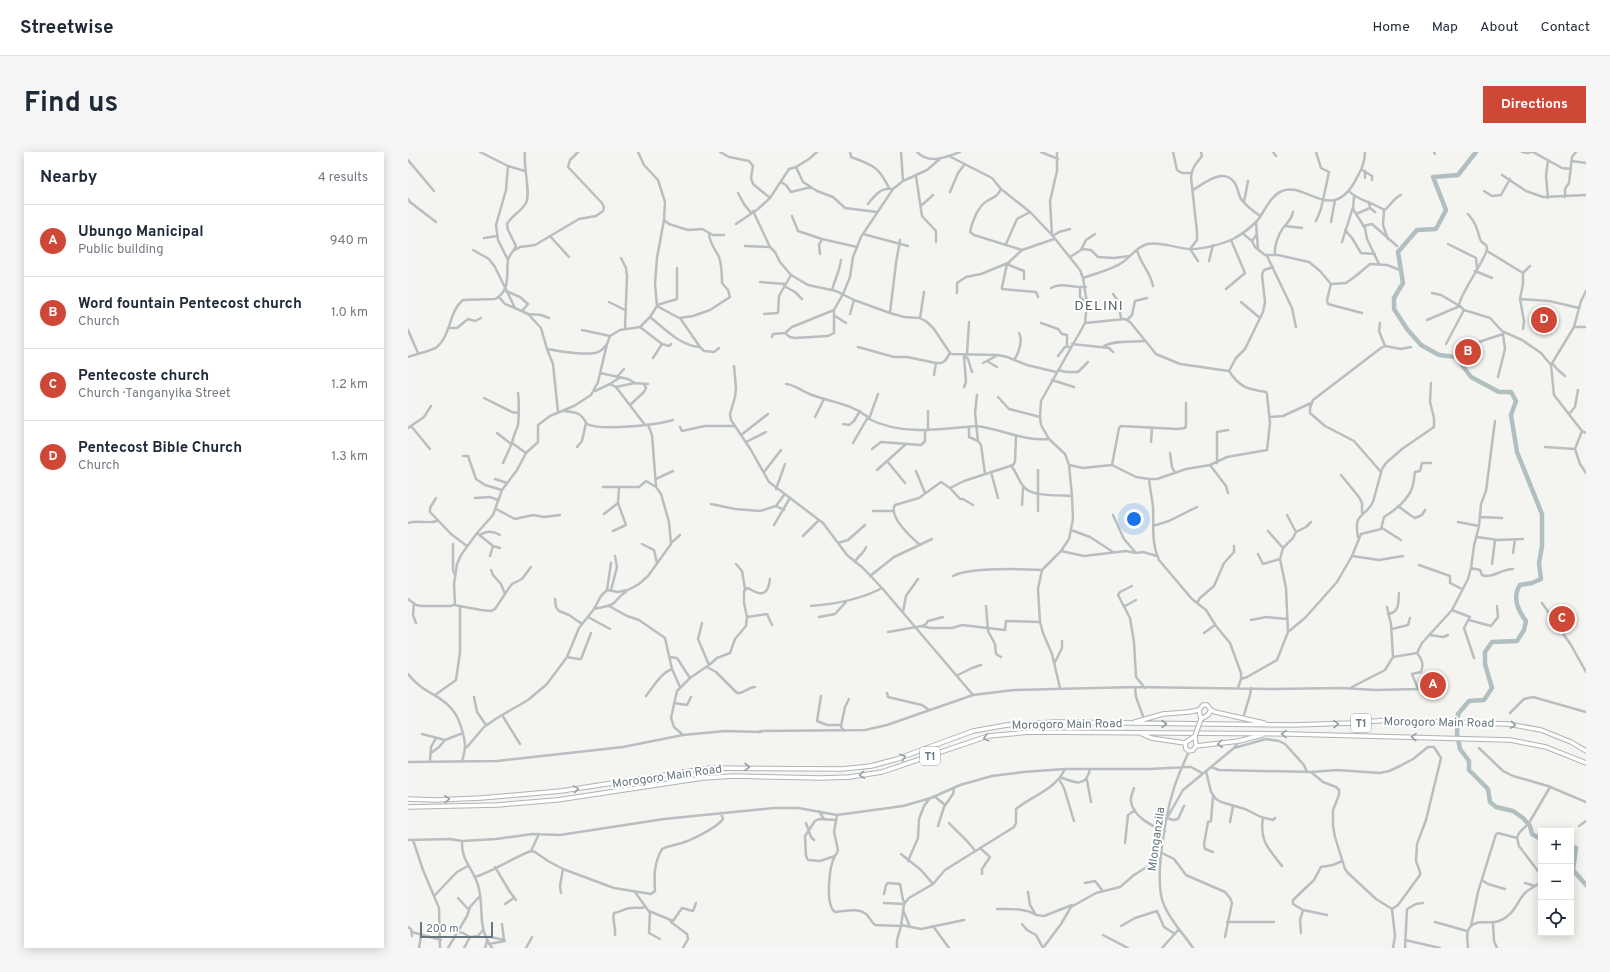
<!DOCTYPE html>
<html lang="en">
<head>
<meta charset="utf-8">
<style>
  :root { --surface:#fff; --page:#f6f6f7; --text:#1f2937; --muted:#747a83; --line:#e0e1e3; --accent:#cf4736 }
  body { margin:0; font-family:Overpass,sans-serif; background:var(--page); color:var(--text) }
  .controls { position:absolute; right:12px; bottom:12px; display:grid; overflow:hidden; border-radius:0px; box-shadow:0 2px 10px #0003 }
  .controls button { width:36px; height:36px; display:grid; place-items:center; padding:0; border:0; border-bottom:1px solid var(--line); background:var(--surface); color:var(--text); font:20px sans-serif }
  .scale { position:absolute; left:12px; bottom:10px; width:73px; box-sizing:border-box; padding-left:4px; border:2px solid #66777f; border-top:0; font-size:11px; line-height:14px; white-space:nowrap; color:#66777f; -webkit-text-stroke:3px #fff; paint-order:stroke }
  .you { position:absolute; left:726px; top:367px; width:14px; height:14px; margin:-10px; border:3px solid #fff; border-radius:50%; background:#1a73e8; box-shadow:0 0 0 6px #1a73e833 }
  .badge { display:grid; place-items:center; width:26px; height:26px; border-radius:50%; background:var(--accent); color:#fff; font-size:13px; font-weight:700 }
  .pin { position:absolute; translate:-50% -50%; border:2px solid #fff; box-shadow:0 1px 4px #0006 }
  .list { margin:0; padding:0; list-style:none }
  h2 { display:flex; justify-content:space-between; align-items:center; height:52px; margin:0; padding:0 16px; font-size:17px }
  h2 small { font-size:13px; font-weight:400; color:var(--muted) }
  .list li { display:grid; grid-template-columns:26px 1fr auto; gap:12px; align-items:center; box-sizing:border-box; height:72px; padding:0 16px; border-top:1px solid var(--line) }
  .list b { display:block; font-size:15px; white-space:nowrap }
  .list p { margin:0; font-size:13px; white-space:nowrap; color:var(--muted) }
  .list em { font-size:13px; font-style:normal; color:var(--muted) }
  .icon { flex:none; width:22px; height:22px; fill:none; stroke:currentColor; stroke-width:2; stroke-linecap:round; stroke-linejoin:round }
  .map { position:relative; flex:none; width:1178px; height:796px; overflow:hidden; border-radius:0px }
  header { display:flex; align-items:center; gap:24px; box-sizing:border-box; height:56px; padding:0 20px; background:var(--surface); border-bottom:1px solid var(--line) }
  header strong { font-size:19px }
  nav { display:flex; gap:22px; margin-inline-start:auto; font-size:14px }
  .intro { display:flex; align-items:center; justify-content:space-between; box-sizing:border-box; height:96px; padding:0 24px }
  h1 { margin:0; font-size:28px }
  .button { padding:10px 18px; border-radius:0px; background:var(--accent); color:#fff; font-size:14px; font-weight:700 }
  main { display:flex; gap:24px; padding:0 24px }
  aside { flex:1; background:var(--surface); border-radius:0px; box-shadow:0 2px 10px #0003 }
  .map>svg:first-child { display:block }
</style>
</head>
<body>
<header>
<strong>Streetwise</strong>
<nav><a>Home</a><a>Map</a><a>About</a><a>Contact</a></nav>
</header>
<div class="intro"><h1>Find us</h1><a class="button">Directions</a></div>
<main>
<aside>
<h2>Nearby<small>4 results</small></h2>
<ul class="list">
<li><span class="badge">A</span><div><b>Ubungo Manicipal</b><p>Public building</p></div><em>940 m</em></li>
<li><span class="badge">B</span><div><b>Word fountain Pentecost church</b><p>Church</p></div><em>1.0 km</em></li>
<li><span class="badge">C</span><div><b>Pentecoste church</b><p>Church · Tanganyika Street</p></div><em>1.2 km</em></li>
<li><span class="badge">D</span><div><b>Pentecost Bible Church</b><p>Church</p></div><em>1.3 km</em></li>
</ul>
</aside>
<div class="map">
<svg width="1178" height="796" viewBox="0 0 1178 796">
  <rect width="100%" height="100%" fill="#f4f4f1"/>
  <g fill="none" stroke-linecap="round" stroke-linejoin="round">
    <path stroke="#b2bfc1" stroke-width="4.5" d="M1068 0 1050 23 1025 25 1038 58 1028 77 1009 78 990 100 995 131 986 146V157L999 177 1013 193 1031 203 1048 205 1063 225 1091 240H1103L1108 249 1103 263 1109 300 1134 362V394L1131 411 1133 427 1124 431 1112 433C1104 445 1110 459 1118 469L1116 478 1109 489 1084 490 1077 500V512L1084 536 1076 548 1061 549 1050 562 1049 582 1052 597 1061 609V618L1080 637 1082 650 1088 655 1105 659 1115 666 1122 674 1124 682 1133 687
      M1163 695 1168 696 1165 718 1178 733"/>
    <g stroke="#afb3b5" stroke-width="5.5">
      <path id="highway" d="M791 558 793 567 800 563 803 558
        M727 570 755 562 781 560 791 558 795 553H799L803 558 807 560 856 571
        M732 581 743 586 777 591 787 584 788 594 785 598 781 599 778 597 777 591
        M788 594 831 589 854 583
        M0 647 27 648 73 646 153 639 302 616 434 617 463 614 489 607 565 579 599 573 647 570 885 573 944 571 981 568 1100 572 1133 578 1163 590 1178 599
        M0 655 89 653 149 648 295 626 326 624 413 626 442 625 474 620 580 584 622 580 882 582 1102 588 1138 595 1178 611"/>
    </g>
    <path stroke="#b9bec0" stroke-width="2.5" d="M72 0 100 14 117 19
      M312 0 321 5 341 9 345 14 343 26 345 32 362 46
      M442 0 443 5C465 13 471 15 481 36
      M493 0 495 29
      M509 0C521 13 538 5 552 0
      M633 0 650 7
      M649 0V19L642 49 644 83 672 118 675 126 679 151 677 171 633 249 632 265 633 273 641 287 657 302 661 313 664 344 665 367 661 387 653 399 634 418 630 437 632 470 635 481 644 502 652 536
      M765 0 769 18 774 21H784
      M865 0 868 4
      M1026 0 1027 2
      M1114 0 1119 1 1124 0
      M1125 0 1154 16 1163 17
      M541 4 584 26 593 37 622 60 644 83
      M0 8 26 39
      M1164 9 1178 11
      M388 15 395 30 409 39 425 45 437 56 469 60
      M954 18 964 24V28
      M957 19V26
      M1094 23 1118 39 1135 45 1178 43
      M508 24 514 64 528 79V90
      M373 30 378 33 383 40 399 36H403
      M593 37C589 45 586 45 579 49 570 54 564 70 562 80L566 83 614 98
      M785 38C795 32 815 15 826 30 830 35 830 42 833 47 838 54 845 59 852 64
      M941 39C950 49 965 50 976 58L975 73 980 87
      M1076 39 1084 44 1093 43 1102 27
      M542 40 550 21 556 13
      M330 41 336 52 343 61
      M946 45 945 57 957 76 959 87 971 112
      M1157 45V37L1161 31 1164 5 1168 0
      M1140 46 1138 24 1140 8
      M0 47 2 50 28 70
      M836 50 840 29
      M961 50 962 56 967 60
      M460 52C467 43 473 35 485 37
      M514 53 525 43
      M976 58C983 54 985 46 993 43
      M345 59 362 95 367 100 372 110 383 123 400 133 428 139 446 148 482 161 496 165 512 166 519 170 526 177 542 201 544 202 590 203 599 205 619 213 648 220
      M948 62 962 56
      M1060 62C1068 71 1069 77 1072 87 1073 92 1079 91 1079 96 1080 104 1053 140 1051 153L1056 158 1082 166 1094 179 1114 188 1133 201 1143 213
      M384 64 390 79 414 87 449 95
      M256 68 261 72 280 78 294 77 305 83H316
      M908 69 913 57 921 20 913 16 908 0
      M848 70 850 98
      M923 70 927 48
      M328 72 350 57 362 46 381 17 388 15 401 7 409 0
      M877 74 894 76
      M955 74 964 72 989 94
      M937 78 944 86 953 101 967 102
      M834 81 844 89 847 95 857 103H870L901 110 912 119 923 132 938 131 949 123 962 112 979 113 992 118
      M455 82 500 94
      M142 84 161 105
      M645 84 651 80 662 77
      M76 86 89 84
      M844 89 849 82
      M934 90 945 55
      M598 92 609 67 622 60
      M1040 92 1068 106 1069 116
      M337 94 362 95
      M674 97 683 98 690 105 706 106 722 104
      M782 97 789 88V80L783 25C784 15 788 12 794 4L793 0
      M782 97 790 109
      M65 98 81 107 87 115 107 156 120 162 133 176 139 197 145 212 150 260
      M107 98 112 95 127 93 171 67 188 64 195 59 196 55 194 51 160 15 162 8 170 0
      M729 98C732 111 743 121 745 134
      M1079 99 1115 121 1122 114
      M412 102 411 93 414 87
      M867 103C866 95 870 83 875 76 879 71 884 67 885 60
      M859 104 884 156 888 175
      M662 105 673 98 678 88 687 82
      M213 106 218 116 219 124 217 177
      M100 108 90 88 88 73 98 38 100 14
      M801 109 805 93
      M601 110V113L616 119V127
      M599 112 594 135V137L628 140 630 145
      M1067 119 1084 126
      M1115 121V132L1112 147 1116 169 1115 177
      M675 126C688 121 704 118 715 110 723 104 729 95 739 92 753 89 769 97 784 97 795 97 815 92 825 87 833 83 843 75 849 69 857 59 862 44 874 39 897 29 922 71 946 31 952 20 957 12 957 0
      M352 130 378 132
      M923 132 919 148 920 152 954 161
      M376 134 387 140 394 147
      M672 135V145L679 151
      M643 136C653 130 666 136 678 135
      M818 137 837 121 823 88
      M424 138C427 127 432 118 433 108
      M98 139 112 145 120 152 114 159
      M1178 139 1173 149 1166 175 1143 213 1146 243 1174 279 1178 281
      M549 141V131L558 125 573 122 600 111 614 98 646 87
      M1024 141 1033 143 1050 153
      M705 142 710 149 713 166
      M91 145 97 152 107 156
      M1112 147 1141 149 1171 156
      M201 150 217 158
      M833 150 852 166
      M249 153 269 147V116
      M249 154 271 166 285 164 302 158 322 145 320 138 314 131C314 122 314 114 311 105 307 97 302 92 301 82
      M482 161 488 111 492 88
      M120 162 133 163 141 166
      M356 162 370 161 371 144 383 123
      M442 162 446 148
      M427 164 438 171
      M242 165C257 177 273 194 292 195
      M272 166 292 195 296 199 306 200 311 196
      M512 166 516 140
      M719 168 724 163 727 149 739 146
      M1019 168 1052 154
      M633 171 650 177 654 182 659 183V194
      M677 171 717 167 722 170 748 202 772 212 821 219 828 206 837 197 855 160 857 150 854 123 856 118 865 115
      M972 171 971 179 977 194
      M232 175 254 192 261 194 263 192
      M1167 175H1178
      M40 176H49L60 167 67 169 73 166
      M0 178 10 201
      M174 178 202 184
      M377 181 382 185 387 186 420 184 426 181V158
      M364 185 365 182 377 181 384 175 426 158 435 142 442 125 445 105 453 85 485 37 495 29 519 18 533 6
      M664 192 701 196 705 200
      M1038 192 1056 158
      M1065 192 1095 182
      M450 195 486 205H499L528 211H533L537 209 542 201
      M695 195C703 188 726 190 736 189
      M139 197C149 199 184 205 192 199 195 198 197 194 199 192
      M559 202 561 170
      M556 203 560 207 564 220
      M650 204 657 195H663
      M0 205C8 202 24 199 29 195 43 183 41 159 55 148L87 147C103 139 98 122 100 108 101 103 106 99 108 94L100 78 99 72C103 64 114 59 118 51 123 42 115 14 117 0
      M245 206 254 192
      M606 208C611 201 615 188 611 181
      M579 209 589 215
      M575 211 590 203
      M1144 211 1150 218 1157 224
      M326 214 328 236 327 245 322 262 323 268 343 298 361 330 415 371 439 403 455 416 474 436 565 543
      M650 218 658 220H670L680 210
      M192 221 220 227 227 231
      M526 223 528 211
      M209 225 216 217
      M1090 225 1097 197 1095 182
      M644 228 666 235
      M202 232 211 226
      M378 232C388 233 395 240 404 243 426 251 441 251 460 265L461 267C494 284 533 277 568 274 594 277 614 289 641 287
      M208 235 237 273
      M556 235 558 230 556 204
      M187 239 202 232 208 235 227 231 240 232
      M569 243 567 261 570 289 573 293 577 322
      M590 245 601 257 632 265
      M76 246 104 260 110 261
      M222 253 236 240 238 236 236 232
      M156 259C170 261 172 260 179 272 192 279 249 273 265 268
      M1161 262 1167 255 1170 238
      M407 265 416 247
      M861 265 875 264 903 251
      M461 267 470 242
      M435 272 441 273 446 269 452 259
      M240 273 244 283 248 334
      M3 274 22 297
      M272 275 274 279 297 274H326
      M561 275V285L570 289
      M0 276 16 265 23 254
      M520 278V259
      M89 281 103 292
      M333 283 360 262
      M338 290 358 280
      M743 290 744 276
      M104 291C105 285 108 279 110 273 111 265 111 248 110 241
      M445 291 460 265
      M169 295 174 289 178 271
      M1137 295 1167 297 1174 279
      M464 297 473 290 513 293 517 289V278
      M1167 297 1172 312 1178 321
      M762 301 764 315 767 321
      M55 304H60L68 327 77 333 94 338
      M479 309 497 331
      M95 311 104 291 118 301
      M809 311V280L820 278
      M661 313 675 316 704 313 728 325 741 327H749L778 317 802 313 819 305 859 298 862 271 859 242 858 240C840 237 832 236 821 219
      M704 313 711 276 713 274 769 277 777 276 778 273V251
      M802 313 818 334 820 341
      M603 314C609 320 610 329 616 335 623 345 653 343 664 344
      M469 318 498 292
      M630 318V359
      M508 319 517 341
      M356 320 373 298
      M583 320 590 346
      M973 320 946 289 917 274 902 261V256L905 248 973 196 977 194 993 197 1003 195
      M933 323 951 345 954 351V361
      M87 327 99 331
      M248 327 265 319
      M741 327C742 337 744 346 745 355 746 374 743 391 751 408L784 447 798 458 808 474 822 491 833 521V527L830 536
      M542 336 552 347H555L565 353
      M368 337 377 312
      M28 346 22 356V360L43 382 59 394
      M67 346 82 345 90 348
      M303 352 327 357 352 359 368 354 376 343
      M614 353 615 336
      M368 354 376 358
      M990 354 1002 363 1007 366 1014 363 1017 358
      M88 357 107 367 125 363 136 365 152 363
      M465 359H485
      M196 362 210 351 211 335
      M705 363 716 387 728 401
      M879 363 888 380 885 386 875 396 872 407 878 436 880 480
      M1072 365 1094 366
      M1050 370 1071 374
      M0 371C10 368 21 372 29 369
      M366 373 382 346
      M745 374 761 369 789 355
      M974 376 993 388
      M663 378 682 385 705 400
      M205 379 218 373 210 351
      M860 379 875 396
      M888 380 898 375 903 370
      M69 381 85 394 92 396
      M72 383C79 378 85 379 92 383
      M395 384 411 368
      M950 385C945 360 957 366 965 350L974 317 978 311 994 297 1026 275V266L1022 250 1023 231
      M1069 385 1090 388 1115 387
      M263 391 272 383
      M430 391 440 388 457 373
      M45 392V418L47 423
      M234 392 246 398 249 411
      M512 393C504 386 480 365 487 353L511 346 533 330 542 336 556 329 605 313 607 310 608 284
      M653 399 676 404 718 399 728 401 735 400 749 404
      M1105 401 1107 387
      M850 402 855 412 872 407
      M82 404 85 394
      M944 404 971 408 995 404
      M447 410C449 404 456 402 458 395
      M328 412 334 419 337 437
      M1084 412 1087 388
      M1011 413 1042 424V431L1054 437
      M1063 416 1072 418 1074 423C1084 427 1093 417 1105 417
      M83 418 85 423 93 432 97 442
      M462 424 486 405 524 387
      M545 424C563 415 613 417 634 418
      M724 434 712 440 710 443 722 466 726 490 728 525 737 536
      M199 438 203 411
      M203 438 209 415 207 404
      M0 447 8 453 13 454H43L47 452 46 432 49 412 53 403 69 381 85 363 94 338 109 318 118 301 130 290V273L142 264 166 254 183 243 190 230 199 192 202 184 212 178 232 175 242 165 249 154 247 132 249 106 256 68 257 50 250 28 236 13 230 0
      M147 447 148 455 151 459 161 463 174 472
      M6 451 5 463 8 471
      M789 451 792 446 806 434 816 411 826 400V394
      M1134 451 1163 493 1178 520
      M46 453 73 458 83 459 87 457 101 436 104 432 114 427 123 415
      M201 454 219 464 231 468 257 486 264 517 272 535
      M403 454C428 452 452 448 474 436
      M578 454 580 479 587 492 588 502 593 505
      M717 454 728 448
      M979 455 983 472 985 505
      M186 457C193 455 201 455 206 451 210 447 212 443 218 440
      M1044 458 1062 465 1056 476 1066 506
      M495 460 498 444 510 427
      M980 462C992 460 990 451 991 441
      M180 465 202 477
      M339 465 359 462 364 473
      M411 465 427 462 438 450
      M843 468 858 465 879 467
      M1061 468 1083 474 1090 465 1089 454
      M294 471 290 487 301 513
      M514 474 518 472 520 469 535 465
      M984 477 1000 473 1002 466
      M480 480 514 474 522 476H544L554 473 597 478 598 469 632 470
      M796 481 807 473
      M1022 483 1035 485 1040 483
      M159 505 170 507H173L183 481
      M261 505 269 506 282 526
      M647 510 654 496V489
      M299 515 308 520 329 541C336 542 340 535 347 535
      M0 522C19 547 45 542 54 578 58 592 58 596 54 609
      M550 523 564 516 573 513
      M833 527 839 525 869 508 880 480 897 466 929 430 944 404 953 382 973 377 976 365C986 359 1000 348 1004 336 1006 331 1006 325 1007 320L1012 319 1014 311H1023
      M727 535 728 545 736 567
      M944 535 977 518 985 505 1009 501 1014 491 1044 458 1060 427 1063 416 1066 394 1071 374 1073 352 1078 339 1087 269
      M479 541 480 545 514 553 521 558
      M27 543 48 528 52 500V455
      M238 544C245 535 253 521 264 517
      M413 544 409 569 419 573H432L436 579
      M66 545 69 560 78 573
      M266 551 279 553 283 545
      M1102 561 1116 547 1125 545 1178 560
      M94 563 112 592
      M835 566 842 543 843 536
      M433 574 437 555 441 547
      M352 579 457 578 479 573 565 543 606 538 727 535 866 537 933 536 968 538 1010 537 1004 522 1013 520C1016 512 1014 507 1009 501
      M14 582 37 588 55 581
      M275 583 266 575 263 566 269 539 282 526 301 513 309 506 322 501 327 487 338 474 339 465 336 451V439L340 436C354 445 360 443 362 427
      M59 595 76 575 89 566 120 548 139 532 159 505 171 476 186 457 193 444 199 438 210 440 220 438 231 432 240 424 263 392 261 370 253 342 248 335 238 329 231 335H195
      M826 596 858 587 871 589 877 592 896 613 899 620
      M1071 596 1095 619 1105 624 1140 634 1178 650
      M781 599C776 611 770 623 766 636 758 661 745 730 756 753 763 770 776 782 785 796
      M23 601 31 595 37 588
      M22 609 23 595 28 586
      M0 610 89 609 215 595 275 583 317 579 353 580
      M803 615 811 618 903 620 929 618 972 621 981 619 992 614 1005 607 1020 595H1026L1033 606 1018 668 1009 692 1008 709 1012 720V723L990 753 984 757
      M798 619 803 640 808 647 813 650 837 657 853 665 865 668 867 666
      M903 620 915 630 928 635 931 638V643L925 658V674L927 685 937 717 940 721 968 747 984 757 987 784 985 796
      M652 625C667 631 678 636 682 617
      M651 627 656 636 666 669
      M679 628 683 650
      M726 636C725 640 722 645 723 649 724 664 745 675 757 679
      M526 644 537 653
      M776 654 770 667 765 668 759 666 775 638 826 596 831 589
      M411 659 416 667
      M429 663 426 680 430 698C430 700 428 702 427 704 421 714 417 753 427 760 437 759 452 755 459 763 462 766 463 770 467 773L493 774
      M855 666C851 689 861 697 874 714
      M822 670 825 654
      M398 671 403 685 406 688
      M541 671C550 681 560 688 567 699
      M530 674 536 655 545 642 546 636
      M1171 674 1178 669
      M0 688 42 687 54 689 88 687 125 682 152 683 256 667 366 656H390L429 663 495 654 523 646 552 633 584 624 615 620 657 617H742L779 615H783L794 621
      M5 688 15 718 31 756 32 796
      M54 689C53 709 65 716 70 733 77 757 68 773 84 796
      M717 691 720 663 727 658
      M572 696 582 705 574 717V722
      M123 699 127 700 140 709 155 717 206 736 243 742 247 739C246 723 246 711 254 697 259 694 264 694 270 692 280 690 309 676 315 667L313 661
      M805 700 797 697 796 692 800 670 803 669 805 644
      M754 701 766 707 778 723 817 740 822 746 824 751 817 785
      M493 702 513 718 525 732
      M427 704 412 709 400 708 398 704 397 684 407 669 411 667 428 668
      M500 709 510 686 511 667 516 654 522 646
      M87 715 102 740 108 748
      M1133 723 1111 694 1109 686 1111 681 1121 671 1142 635
      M67 725C86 719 104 706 123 699L131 682
      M1074 728 1080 732 1097 737
      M677 731 687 729 694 738
      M1117 731 1127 734
      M227 740 242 761 241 781 252 787
      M620 740 622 753 628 763 636 764 664 753
      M153 741 152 734 155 717
      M476 742 478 733 480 731 492 732 495 748 497 751
      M27 743 49 720 60 714
      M50 746 61 758
      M476 751 496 752
      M97 752 106 746
      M589 757C600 757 617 756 626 762
      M895 758 919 763
      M241 759 265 769 274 756 285 759 288 751
      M496 760 502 775
      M263 770 279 782 280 787 275 796
      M819 770H866
      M1027 770 1059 779
      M1085 771 1086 789 1089 796
      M94 772 96 788
      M614 772 619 778 628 783 635 796
      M493 773 513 777 556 768
      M525 774 541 796
      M713 774 727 766 749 759 756 775 767 782
      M1063 774 1070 740 1088 682 1090 681 1109 686
      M0 775 3 777 4 784
      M4 780 33 788
      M50 780 55 781 62 785
      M893 781 892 768 895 758 885 752V748L906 728 913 715 925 713 934 709
      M207 783C208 776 204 768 206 761 213 760 217 756 223 756 228 755 232 757 237 755
      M695 783 720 796
      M78 785H83L96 788 97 789
      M997 788 1032 796
      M81 792 97 789
      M11 796 13 783
      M40 796 59 764 62 755 72 744
      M56 796 62 785 70 784 75 778
      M77 796 79 789
      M118 796 124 785
      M489 796V788L493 774 496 752 501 746 525 732 537 718 606 675 608 671V657C625 643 647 638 657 617
      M635 796 653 772 663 755 688 741 712 735 726 723 753 706
      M754 796 771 777
      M997 796 999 757 1008 752 1015 751
      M1060 796C1060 789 1057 781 1062 775 1070 766 1082 773 1091 769 1107 763 1108 750 1118 740 1123 736 1129 734 1133 729"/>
    <use href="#highway" stroke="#fff" stroke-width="3.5"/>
    <g stroke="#afb3b5" stroke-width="5.5" stroke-linecap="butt">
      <path id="highway-bridge" d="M787 584 793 567"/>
    </g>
    <use href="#highway-bridge" stroke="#fff" stroke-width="3.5"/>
  </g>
  <defs><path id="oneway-chevron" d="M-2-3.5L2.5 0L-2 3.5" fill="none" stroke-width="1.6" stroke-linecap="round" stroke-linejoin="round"/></defs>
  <g stroke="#94a0a5">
    <use href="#oneway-chevron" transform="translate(756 572)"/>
    <use href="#oneway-chevron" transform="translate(928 572) rotate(-1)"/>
    <use href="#oneway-chevron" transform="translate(1105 573) rotate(9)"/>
    <use href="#oneway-chevron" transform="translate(876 582) rotate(-179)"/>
    <use href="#oneway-chevron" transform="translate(1006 585) rotate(-178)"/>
    <use href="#oneway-chevron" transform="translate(578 586) rotate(165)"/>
    <use href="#oneway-chevron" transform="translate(812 592) rotate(173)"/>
    <use href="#oneway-chevron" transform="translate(495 605) rotate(-20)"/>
    <use href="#oneway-chevron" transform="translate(339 615) rotate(1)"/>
    <use href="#oneway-chevron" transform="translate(454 623) rotate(172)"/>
    <use href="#oneway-chevron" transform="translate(168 637) rotate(-9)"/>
    <use href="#oneway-chevron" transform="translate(39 647) rotate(-3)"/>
  </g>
  <g text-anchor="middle" stroke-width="4" stroke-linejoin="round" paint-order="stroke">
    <g fill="#fff" stroke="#94a0a5" stroke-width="1">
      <rect x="943" y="562" width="20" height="18" rx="3"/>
      <rect x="512" y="595" width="20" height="18" rx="3"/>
    </g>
    <g font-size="11" font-weight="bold" fill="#66777f">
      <text x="953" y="575">T1</text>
      <text x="522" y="608">T1</text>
    </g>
    <g font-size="12" fill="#66777f" stroke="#fff">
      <text transform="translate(1031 570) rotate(1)" y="4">Morogoro Main Road</text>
      <text transform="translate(659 572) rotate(-1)" y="4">Morogoro Main Road</text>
      <text transform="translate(259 624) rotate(-8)" y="4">Morogoro Main Road</text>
      <text transform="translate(748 687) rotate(-82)" y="4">Mlonganzila</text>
    </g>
    <g font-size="14" letter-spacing="1" fill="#535f65" stroke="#fff">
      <text x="691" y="158">DELINI</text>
    </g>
  </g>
</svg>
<div class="controls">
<button>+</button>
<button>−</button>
<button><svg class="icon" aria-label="locate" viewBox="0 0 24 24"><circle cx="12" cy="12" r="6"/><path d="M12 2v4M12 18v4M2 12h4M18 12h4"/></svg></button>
</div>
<div class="scale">200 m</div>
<div class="you"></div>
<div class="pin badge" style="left:1025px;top:533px">A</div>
<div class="pin badge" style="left:1060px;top:200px">B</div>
<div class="pin badge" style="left:1154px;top:467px">C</div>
<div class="pin badge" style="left:1136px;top:168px">D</div>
</div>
</main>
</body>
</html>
